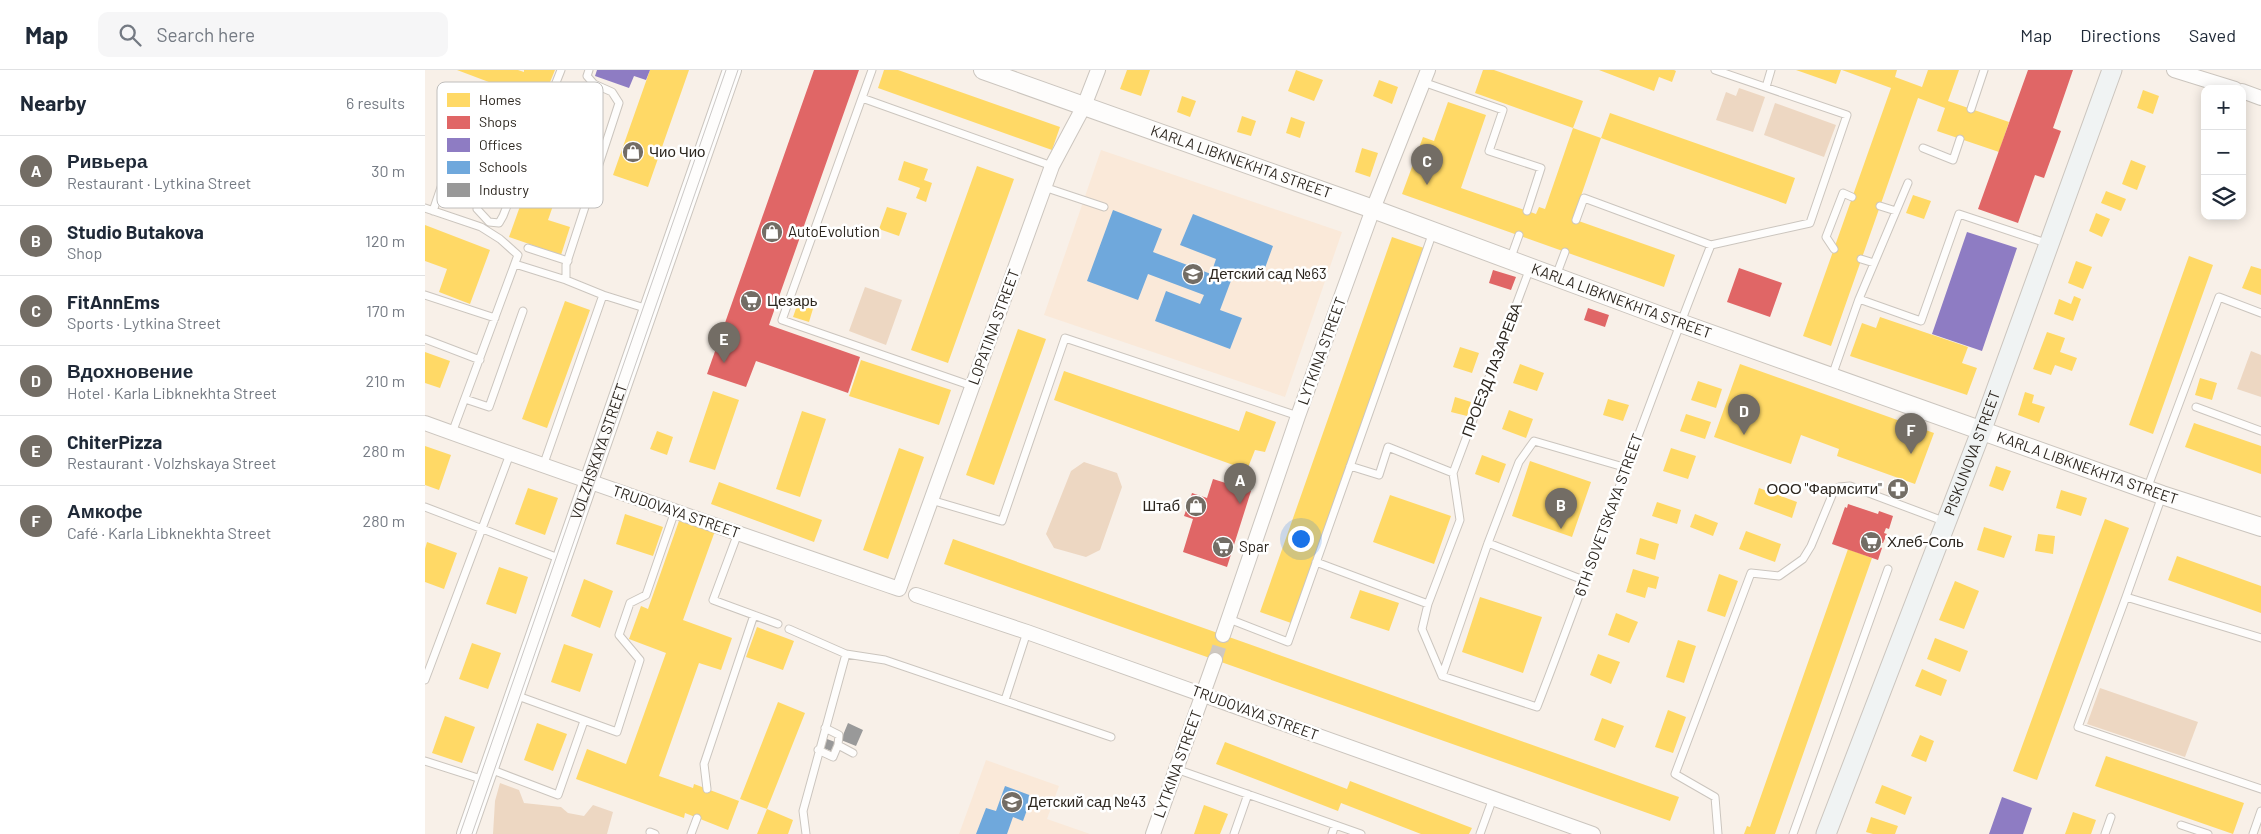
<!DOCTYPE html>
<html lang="en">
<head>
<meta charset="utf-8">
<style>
  :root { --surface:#fff; --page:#f6f6f7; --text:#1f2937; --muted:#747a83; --line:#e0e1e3; --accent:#736d65 }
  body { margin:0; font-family:Barlow,sans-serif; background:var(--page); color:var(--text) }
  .controls { position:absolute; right:15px; top:15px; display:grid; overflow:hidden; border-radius:10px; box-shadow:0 2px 12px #0003 }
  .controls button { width:45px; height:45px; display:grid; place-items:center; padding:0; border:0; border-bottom:1px solid var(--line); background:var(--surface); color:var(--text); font:25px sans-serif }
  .you { position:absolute; left:875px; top:468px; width:18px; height:18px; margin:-12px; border:4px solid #fff; border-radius:50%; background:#1a73e8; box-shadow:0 0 0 8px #1a73e833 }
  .badge { display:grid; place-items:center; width:32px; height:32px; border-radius:50%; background:var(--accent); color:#fff; font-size:16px; font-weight:700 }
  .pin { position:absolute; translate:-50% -41px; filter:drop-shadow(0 1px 2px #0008) }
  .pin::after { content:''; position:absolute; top:26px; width:18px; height:15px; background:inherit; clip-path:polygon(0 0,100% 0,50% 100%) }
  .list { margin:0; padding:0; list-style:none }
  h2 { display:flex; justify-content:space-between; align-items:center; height:65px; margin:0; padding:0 20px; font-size:21px }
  h2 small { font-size:16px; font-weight:400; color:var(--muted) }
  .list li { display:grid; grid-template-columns:32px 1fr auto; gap:15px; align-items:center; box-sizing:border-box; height:70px; padding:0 20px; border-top:1px solid var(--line) }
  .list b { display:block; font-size:19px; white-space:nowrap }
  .list p { margin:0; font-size:16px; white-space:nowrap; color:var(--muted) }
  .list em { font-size:16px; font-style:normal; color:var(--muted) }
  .icon { flex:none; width:28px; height:28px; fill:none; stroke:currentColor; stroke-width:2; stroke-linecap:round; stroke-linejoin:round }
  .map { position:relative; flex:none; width:1836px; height:764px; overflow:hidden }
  header { display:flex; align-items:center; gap:30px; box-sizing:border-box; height:70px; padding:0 25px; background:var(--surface); border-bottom:1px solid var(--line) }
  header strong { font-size:24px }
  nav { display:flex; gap:28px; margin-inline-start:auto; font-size:18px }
  .search { width:350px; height:45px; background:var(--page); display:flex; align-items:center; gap:12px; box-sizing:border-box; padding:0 18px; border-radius:10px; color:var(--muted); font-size:19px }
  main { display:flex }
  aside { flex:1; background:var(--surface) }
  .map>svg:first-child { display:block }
</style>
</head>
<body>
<header>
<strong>Map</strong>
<div class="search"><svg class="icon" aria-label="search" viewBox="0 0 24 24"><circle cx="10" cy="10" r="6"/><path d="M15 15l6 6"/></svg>Search here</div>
<nav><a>Map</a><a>Directions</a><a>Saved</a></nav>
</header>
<main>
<aside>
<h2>Nearby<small>6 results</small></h2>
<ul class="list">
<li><span class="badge">A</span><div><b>Ривьера</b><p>Restaurant · Lytkina Street</p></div><em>30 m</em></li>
<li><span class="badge">B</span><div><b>Studio Butakova</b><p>Shop</p></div><em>120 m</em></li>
<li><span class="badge">C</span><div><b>FitAnnEms</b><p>Sports · Lytkina Street</p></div><em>170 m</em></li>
<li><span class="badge">D</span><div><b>Вдохновение</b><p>Hotel · Karla Libknekhta Street</p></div><em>210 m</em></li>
<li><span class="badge">E</span><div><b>ChiterPizza</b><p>Restaurant · Volzhskaya Street</p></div><em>280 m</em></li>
<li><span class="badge">F</span><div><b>Амкофе</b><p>Café · Karla Libknekhta Street</p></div><em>280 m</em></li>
</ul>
</aside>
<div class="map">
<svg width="1836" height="764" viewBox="0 0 1836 764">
  <rect width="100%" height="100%" fill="#f8f0e8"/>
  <path fill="#fae9d9" d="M676 80 917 162 860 327 619 245Z
    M561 690 634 716 622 749 665 764H534Z"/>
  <path fill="#edd7c2" d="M1314 18 1340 27 1328 62 1291 50 1301 22 1311 26Z
    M1350 33 1411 55 1399 87 1339 65Z
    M440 217 477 230 461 275 424 261Z
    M1826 281 1836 285V327L1812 319Z
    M659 392 692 403 697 417 675 480 661 487 629 478 621 464 646 401Z
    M1675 618 1773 652 1760 687 1662 654Z
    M75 713 94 720 99 733 136 737 143 743 159 746 168 735 188 742 182 764H68L70 731Z"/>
  <path fill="#ffd966" d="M32 0H93L99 2V0H130L117 32Z
    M225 0H264L223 117 188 105Z
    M459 0H473L635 57 627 80 453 18Z
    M702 0H725L716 26 695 19Z
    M871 0 898 10 889 31 863 21Z
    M1058 0H1069L1158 31 1148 58 1050 23Z
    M1174 0H1249L1251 1 1247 12 1234 7 1229 21Z
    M1371 0H1416L1411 14Z
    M1417 0H1472L1470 7 1497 17 1503 0H1534L1523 31 1584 52 1574 82 1512 61 1520 38 1493 28 1406 276 1378 266 1466 18Z
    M954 10 973 17 967 34 948 26Z
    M1718 20 1734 26 1728 44 1712 38Z
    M757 26 771 31 765 47 752 42Z
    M1023 32 1061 45 1036 118 1111 144 1114 137 1120 139 1148 58 1176 68 1148 149 1250 185 1239 217 977 124 998 67 1009 71Z
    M1185 43 1370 108 1361 134 1176 68Z
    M817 46 831 51 826 66 812 62Z
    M866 47 880 52 875 68 861 63Z
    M124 55 176 73 167 99 144 90 123 150 145 157 136 185 84 167Z
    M937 78 953 83 945 107 930 102Z
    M1706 90 1721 96 1712 120 1697 114Z
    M479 91 503 99 499 110 507 113 501 132 491 128 495 118 473 110Z
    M552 96 589 109 523 293 486 280Z
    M1681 121 1701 129 1696 141 1676 133Z
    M1488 125 1506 131 1499 149 1481 143Z
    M462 137 482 143 474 166 454 159Z
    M1671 143 1685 149 1677 167 1664 161Z
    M0 155 65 180 45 234 14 222 22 199 0 191Z
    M967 167 999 178 866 553 835 542Z
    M1764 186 1788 195 1728 364 1704 355Z
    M1651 191 1667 197 1658 219 1643 213Z
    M1826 196 1836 199V225L1817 218Z
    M1649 226 1656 229 1648 251 1629 244 1634 229 1646 234Z
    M375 227 390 232 384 252 368 247Z
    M140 231 165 240 122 358 97 349Z
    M1455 247 1543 277 1537 293 1552 298 1542 325 1425 286 1437 253 1451 258Z
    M593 259 621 269 569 415 541 405Z
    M1622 262 1640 268 1635 282 1652 288 1647 301 1630 295 1626 305 1608 299Z
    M1035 277 1054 283 1047 303 1028 297Z
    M0 282 25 291 15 318 0 313Z
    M436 290 526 320 514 355 424 326Z
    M1095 294 1119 303 1112 321 1088 313Z
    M1315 294 1509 363 1490 414 1412 386 1414 379 1376 365 1366 394 1289 367Z
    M639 301 814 361 821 341 851 352 840 382 830 380 822 400 629 330Z
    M1775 308 1792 313 1787 330 1770 325Z
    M1273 311 1297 319 1291 338 1266 330Z
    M288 321 314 330 290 400 264 392Z
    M1600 322 1609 325 1607 333 1620 337 1614 353 1593 345Z
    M1030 327 1046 332 1042 346 1026 342Z
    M1183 329 1204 335 1198 351 1178 345Z
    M1084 340 1108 349 1101 368 1077 359Z
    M377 341 401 349 375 427 351 419Z
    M1261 344 1286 352 1280 369 1255 361Z
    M1769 353 1836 376V404L1760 377Z
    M232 361 248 367 242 385 225 379Z
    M0 376 26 385 14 420 0 415Z
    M474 378 499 387 463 489 438 480Z
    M1246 378 1271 386 1263 409 1238 401Z
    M1057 385 1081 394 1074 413 1050 404Z
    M1105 391 1166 412 1147 467 1087 446Z
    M1571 396 1586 401 1578 421 1564 416Z
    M294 412 397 450 389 472 286 434Z
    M103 418 133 428 120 465 90 454Z
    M1334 418 1372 432 1367 448 1329 434Z
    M1636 420 1662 428 1656 446 1631 438Z
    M965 425 1026 446 1009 494 948 472Z
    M1232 432 1256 440 1252 454 1227 446Z
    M200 444 238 457 228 486 191 474Z
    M1270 444 1293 453 1288 466 1265 457Z
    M255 448 290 461 258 550 307 568 296 600 274 593 234 706 268 718 269 714 314 731 303 760 260 743 259 748 151 709 162 679 201 694 241 583 204 569 216 536 223 539Z
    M1680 449 1704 458 1612 710 1588 701Z
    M1559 457 1587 466 1579 488 1552 480Z
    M1321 461 1356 474 1350 492 1314 479Z
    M1613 464 1630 466 1628 484 1610 481Z
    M1215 468 1234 474 1230 490 1211 484Z
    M528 469 1254 727 1245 751 519 494Z
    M2 472 32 483 19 519 0 512V479Z
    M1423 479 1447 488 1350 764H1319L1322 756 1325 757Z
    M1752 486 1836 516V543L1743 510Z
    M74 497 103 507 91 544 61 534Z
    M1208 499 1234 507 1231 519 1223 517 1220 528 1201 522Z
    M1294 504 1313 511 1300 547 1282 541Z
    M159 509 188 521 175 558 146 546Z
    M1530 511 1554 521 1539 559 1514 550Z
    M935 520 974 533 964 561 925 548Z
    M1055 527 1117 547 1098 603 1037 582Z
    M1191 543 1213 552 1204 573 1183 565Z
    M332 557 369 571 358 600 321 587Z
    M1510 568 1543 581 1535 602 1502 589Z
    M1253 570 1271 576 1259 613 1241 607Z
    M47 573 76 583 63 619 34 609Z
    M139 574 168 584 155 622 126 612Z
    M1173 584 1195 592 1186 614 1165 605Z
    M1497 599 1522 610 1516 626 1490 616Z
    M353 632 380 643 342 739 368 750 363 764H332L342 739 315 729Z
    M1243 640 1261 647 1248 683 1230 677Z
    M20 646 50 657 37 693 7 683Z
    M1177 648 1199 656 1190 678 1169 670Z
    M112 653 142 664 128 701 99 690Z
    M1495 665 1509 671 1501 692 1486 686Z
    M800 672 922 719 925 711 1047 758 1044 764H996L916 733 913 741 791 694Z
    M1681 686 1819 733 1808 764 1670 716Z
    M1457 715 1487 727 1480 745 1450 733Z
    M779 735 803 744 795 764H769Z
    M1648 742 1671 750 1666 764H1640Z
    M1446 747 1473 756 1470 764H1448L1441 762Z"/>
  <path fill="#e06666" d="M389 0H434L344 255 435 287 423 323 331 291 321 317 282 304Z
    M1603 0H1648L1628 58 1636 61 1619 108 1610 105 1593 153 1553 139Z
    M1314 198 1357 213 1345 247 1302 232Z
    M1068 200 1091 207 1086 220 1064 213Z
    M1163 238 1184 245 1180 257 1159 250Z
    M788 409 826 421 802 497 758 482 768 449 759 446 767 423 782 428Z
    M1423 434 1453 444 1454 441 1468 446 1464 459 1461 458 1459 463 1462 464 1458 473H1456L1455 477 1457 478 1453 490 1407 474 1420 437 1422 438Z"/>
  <path fill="#8e7cc3" d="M172 0H225L221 10 209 6 204 18 170 6Z
    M1542 162 1592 178 1557 281 1507 264Z
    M1577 727 1607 738 1598 764H1564Z"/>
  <path fill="#6fa8dc" d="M688 140 737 159 728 182 786 204 791 189 755 175 768 144 848 176 836 209 810 200 795 240 817 248 805 279 730 251 741 221 775 234 779 225 723 204 713 230 662 211Z
    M580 716 607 726 598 751 588 747 582 764H551L561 738 571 741Z"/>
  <path fill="#999" d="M423 653 438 660 431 676 416 670Z
    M402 669 410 672 406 681 399 678Z"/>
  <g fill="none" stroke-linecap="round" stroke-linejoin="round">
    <path stroke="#cfc8c0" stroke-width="14" stroke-dasharray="14 7" stroke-linecap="butt" d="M790 590 798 565"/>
    <g stroke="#cbc5be" stroke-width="9">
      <path id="service" d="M447 0 357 250 547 316
        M998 12 1078 40 1064 81 1116 98 1102 141
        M1341 17 1346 0
        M437 28 627 96
        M1546 39 1559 0
        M89 45 52 139 64 152 74 153 78 146 136 0
        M1498 78 1528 90 1535 69
        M619 117 679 137
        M1455 136 1471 141
        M0 138 56 157 75 169 93 185 27 363
        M8 141 43 38
        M1151 150 1159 128 1286 175
        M103 178 143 191
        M1409 179 1401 167 1418 123 1427 127
        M1436 189 1449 193
        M1085 190 1094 165
        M90 194 141 210
        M1131 206 1140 182
        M0 225 70 248
        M178 225 223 239
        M1434 229 1483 113
        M0 269 55 290
        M1407 306 1434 229 1496 251 1534 144 1624 174
        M40 329 64 337 98 241
        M1771 337 1836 361
        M118 396 178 225 141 210V195L194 33 187 22 169 14 162 6 164 0
        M925 396 954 405 963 377 1028 403
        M1722 419 1794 227 1836 243
        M506 430 577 451 640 268 873 346
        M0 437 136 489
        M313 463 288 530 353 554
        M1063 473 1161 511
        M891 492 1003 534 1035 450 1028 403 1105 198
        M1701 527 1737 426
        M1003 534 997 559 1017 606 1063 473 1094 392 1109 371 1202 398
        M804 549 863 572 1008 162
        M364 559 421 584 460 590 686 667
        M1836 568 1701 527 1653 657 1836 719
        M1017 606 1112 637C1171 484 1225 328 1286 175L1385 153 1422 45 1290 0
        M0 610 85 384
        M90 625 192 662 215 590 194 565 205 533 221 525 250 441
        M580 630 602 562
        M400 658 414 665 413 675 428 683
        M393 680 408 687 413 675
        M0 691 59 710
        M65 699 133 725 159 651
        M751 699 936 764
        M282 719 279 694 329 545
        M1756 755 1783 764
        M225 762 230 764
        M266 764 272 748
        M381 764 378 741 421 584
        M809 764 823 724
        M907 764 910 755
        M1055 764 1068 728
        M1293 764 1290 727 1250 704 1326 503 1354 506 1378 489 1386 476 1408 423 1414 417 1425 416 1521 452
        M1368 764 1463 499
        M1680 764 1686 747
        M1828 764 1836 741"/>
    </g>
    <g stroke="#cbc5be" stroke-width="16">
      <path id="minor" d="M1749 0 1810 19
        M1817 21 1836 28
        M0 353C157 410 316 464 474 519L627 96 659 36 673 0
        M491 525 602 562 1168 764
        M798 565 873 346 948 139 1003 0
        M728 764 790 590"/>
    </g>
    <g stroke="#cbc5be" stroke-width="20">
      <g id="tertiary">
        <path id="s1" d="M558 0 948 139 1255 253 1737 425 1836 457"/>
        <path id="s2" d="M41 764 307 0"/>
      </g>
    </g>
    <g stroke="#cbc5be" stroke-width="21">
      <g id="secondary">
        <path id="s3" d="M1401 764 1557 359 1687 0"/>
      </g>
    </g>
    <use href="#service" stroke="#fefdfc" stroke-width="7"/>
    <use href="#minor" stroke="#fefdfc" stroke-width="14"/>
    <use href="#tertiary" stroke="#fefdfc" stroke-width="18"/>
    <use href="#secondary" stroke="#f0f3f3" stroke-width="19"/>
    <path stroke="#cbc8c6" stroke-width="1" d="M35 764 301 0
      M47 764 313 0"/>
  </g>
  <defs>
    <g id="shop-disc" transform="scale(1.125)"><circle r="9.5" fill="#736d65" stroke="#fff"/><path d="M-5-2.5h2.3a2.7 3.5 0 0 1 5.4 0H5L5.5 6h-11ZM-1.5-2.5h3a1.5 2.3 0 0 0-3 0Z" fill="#fff"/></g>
    <g id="school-disc" transform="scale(1.125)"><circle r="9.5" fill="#736d65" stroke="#fff"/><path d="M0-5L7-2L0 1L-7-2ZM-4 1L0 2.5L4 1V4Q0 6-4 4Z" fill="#fff"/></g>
    <g id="supermarket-disc" transform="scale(1.125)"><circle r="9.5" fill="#736d65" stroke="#fff"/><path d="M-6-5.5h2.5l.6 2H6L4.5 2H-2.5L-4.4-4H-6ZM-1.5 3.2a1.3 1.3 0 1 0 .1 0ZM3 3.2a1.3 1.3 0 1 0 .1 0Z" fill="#fff"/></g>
    <g id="pharmacy-disc" transform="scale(1.125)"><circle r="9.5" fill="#736d65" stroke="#fff"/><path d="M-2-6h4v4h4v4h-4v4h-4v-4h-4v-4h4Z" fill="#fff"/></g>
  </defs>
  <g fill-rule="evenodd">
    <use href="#shop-disc" x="208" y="82"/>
    <use href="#shop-disc" x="347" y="162"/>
    <use href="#school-disc" x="768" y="204"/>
    <use href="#supermarket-disc" x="326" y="231"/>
    <use href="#pharmacy-disc" x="1473" y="419"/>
    <use href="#shop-disc" x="771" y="436"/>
    <use href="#supermarket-disc" x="1446" y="472"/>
    <use href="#supermarket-disc" x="798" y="477"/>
    <use href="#school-disc" x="587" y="732"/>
  </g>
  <g text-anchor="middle" stroke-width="5" stroke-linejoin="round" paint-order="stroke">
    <g font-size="15" fill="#2c261f" stroke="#fff" text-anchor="start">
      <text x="224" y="87">Чио Чио</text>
      <text x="363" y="167">AutoEvolution</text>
      <text x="784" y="209">Детский сад №63</text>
      <text x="342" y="236">Цезарь</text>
      <text x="1457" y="424" text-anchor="end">ООО "Фармсити"</text>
      <text x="755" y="441" text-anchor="end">Штаб</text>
      <text x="1462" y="477">Хлеб-Соль</text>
      <text x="814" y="482">Spar</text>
      <text x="603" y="737">Детский сад №43</text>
    </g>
    <g font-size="15" fill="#2c261f" stroke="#fff">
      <text dy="5" stroke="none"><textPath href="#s1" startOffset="274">KARLA LIBKNEKHTA STREET</textPath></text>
      <text dy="5" stroke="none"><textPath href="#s1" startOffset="679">KARLA LIBKNEKHTA STREET</textPath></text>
      <text transform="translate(569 257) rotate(-70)" y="5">LOPATINA STREET</text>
      <text transform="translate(897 281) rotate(-70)" y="5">LYTKINA STREET</text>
      <text transform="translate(1067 300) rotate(-69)" y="5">ПРОЕЗД ЛАЗАРЕВА</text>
      <text dy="5" stroke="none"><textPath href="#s2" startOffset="405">VOLZHSKAYA STREET</textPath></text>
      <text dy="5" stroke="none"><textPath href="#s3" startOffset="408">PISKUNOVA STREET</textPath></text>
      <text dy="5" stroke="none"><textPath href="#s1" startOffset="1174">KARLA LIBKNEKHTA STREET</textPath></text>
      <text transform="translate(251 442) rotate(19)" y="5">TRUDOVAYA STREET</text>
      <text transform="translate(1184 445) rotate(-70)" y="5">6TH SOVETSKAYA STREET</text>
      <text transform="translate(830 643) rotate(20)" y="5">TRUDOVAYA STREET</text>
      <text transform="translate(753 694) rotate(-70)" y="5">LYTKINA STREET</text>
    </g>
  </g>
  <rect x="12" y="12" width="166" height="126" rx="8" fill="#fff" stroke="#c0bebc" stroke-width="1"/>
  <rect x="22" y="23" width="23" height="14" fill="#ffd966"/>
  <rect x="22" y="46" width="23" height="13" fill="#e06666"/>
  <rect x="22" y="68" width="23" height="14" fill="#8e7cc3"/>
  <rect x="22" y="91" width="23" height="13" fill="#6fa8dc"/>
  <rect x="22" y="113" width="23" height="14" fill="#999"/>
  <g font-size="14" fill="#2c261f">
    <text x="54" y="35">Homes</text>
    <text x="54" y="57">Shops</text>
    <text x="54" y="80">Offices</text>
    <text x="54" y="102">Schools</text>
    <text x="54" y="125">Industry</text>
  </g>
</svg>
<div class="controls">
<button>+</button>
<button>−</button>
<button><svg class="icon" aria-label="layers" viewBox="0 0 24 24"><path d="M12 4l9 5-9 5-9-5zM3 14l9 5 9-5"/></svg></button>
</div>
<div class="you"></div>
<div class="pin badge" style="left:815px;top:434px">A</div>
<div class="pin badge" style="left:1136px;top:459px">B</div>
<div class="pin badge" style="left:1002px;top:115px">C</div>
<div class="pin badge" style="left:1319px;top:365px">D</div>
<div class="pin badge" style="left:299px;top:293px">E</div>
<div class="pin badge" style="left:1486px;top:384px">F</div>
</div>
</main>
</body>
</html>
